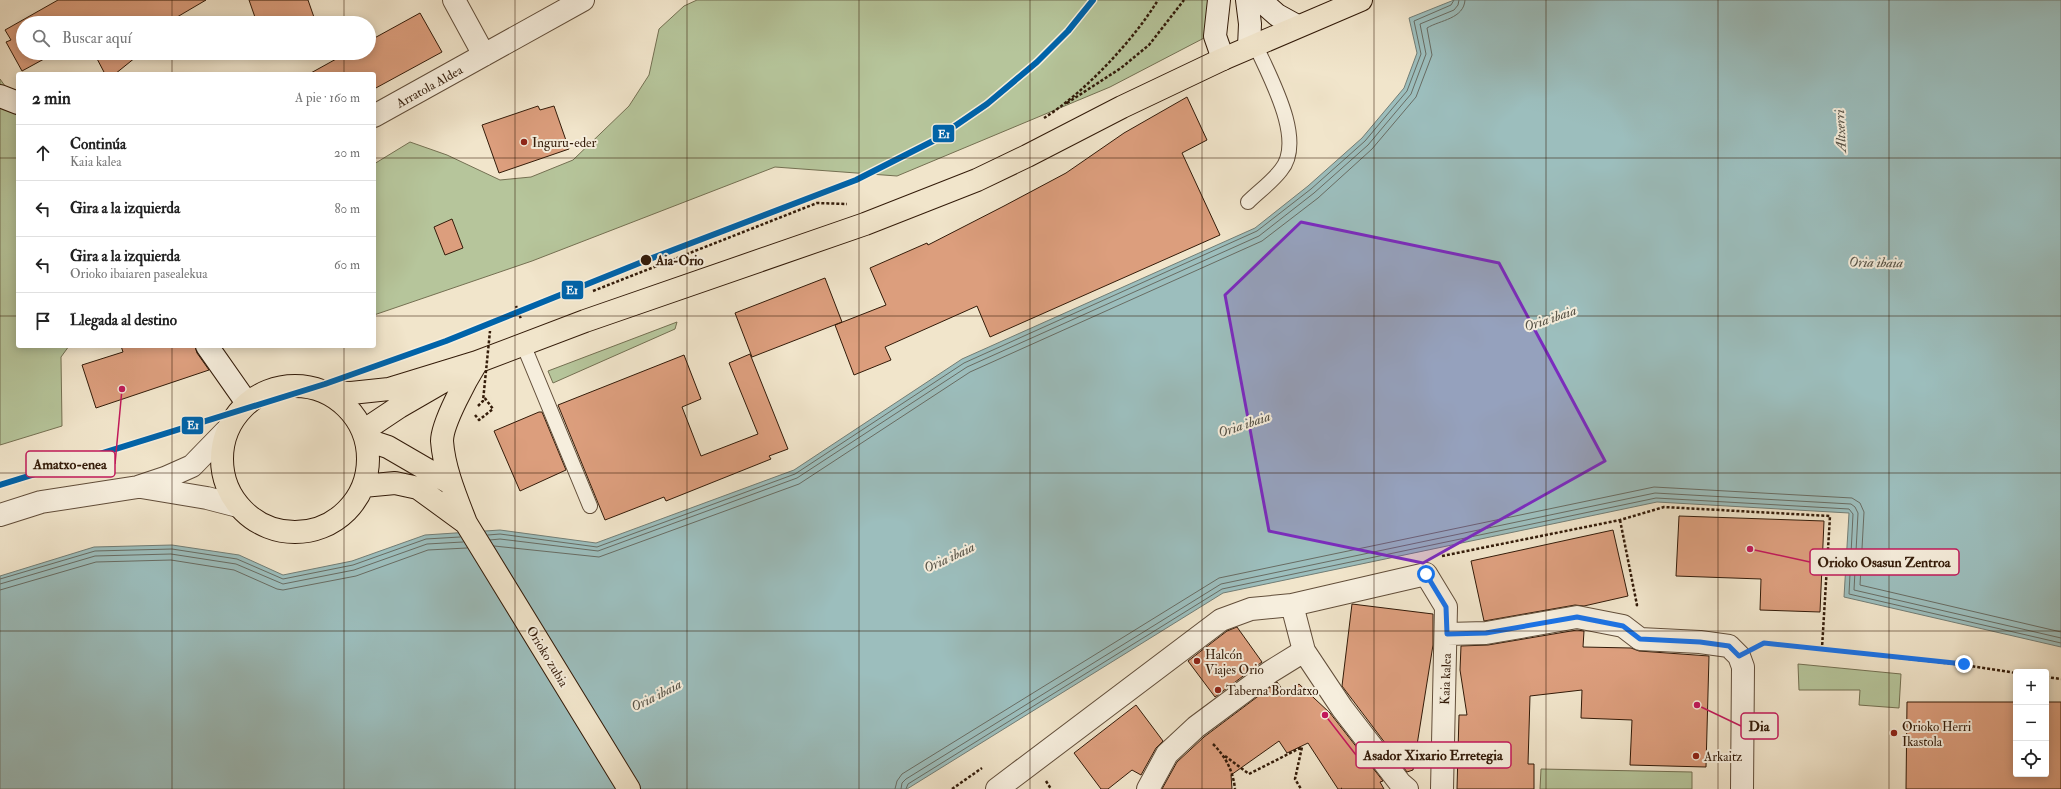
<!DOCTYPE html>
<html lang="es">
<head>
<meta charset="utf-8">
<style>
  :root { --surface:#fff; --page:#f2f2f2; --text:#222; --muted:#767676; --line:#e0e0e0 }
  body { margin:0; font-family:"IM FELL Double Pica",serif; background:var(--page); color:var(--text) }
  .controls { position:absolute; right:12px; bottom:12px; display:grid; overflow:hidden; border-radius:4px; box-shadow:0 2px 10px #0003 }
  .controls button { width:36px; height:36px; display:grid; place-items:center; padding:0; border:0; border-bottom:1px solid var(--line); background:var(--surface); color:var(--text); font:20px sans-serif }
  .stop { position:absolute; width:12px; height:12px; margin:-9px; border:3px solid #1a73e8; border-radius:50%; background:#fff }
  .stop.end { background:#1a73e8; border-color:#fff; box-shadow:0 1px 4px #0008 }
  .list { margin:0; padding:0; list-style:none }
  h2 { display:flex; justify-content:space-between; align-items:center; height:52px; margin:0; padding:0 16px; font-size:17px }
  h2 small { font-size:13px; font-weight:400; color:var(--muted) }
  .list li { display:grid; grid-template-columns:26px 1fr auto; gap:12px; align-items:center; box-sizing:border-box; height:56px; padding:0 16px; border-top:1px solid var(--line) }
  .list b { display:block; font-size:15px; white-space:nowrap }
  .list p { margin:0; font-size:13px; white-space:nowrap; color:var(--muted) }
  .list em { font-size:13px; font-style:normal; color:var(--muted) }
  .icon { flex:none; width:22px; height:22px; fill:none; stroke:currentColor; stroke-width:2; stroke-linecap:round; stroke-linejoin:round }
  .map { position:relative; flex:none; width:2061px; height:789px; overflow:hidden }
  .search { position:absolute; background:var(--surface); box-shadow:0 2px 10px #0003; left:16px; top:16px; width:360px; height:44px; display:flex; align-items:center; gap:10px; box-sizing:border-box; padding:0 14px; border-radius:22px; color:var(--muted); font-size:15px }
  .panel { position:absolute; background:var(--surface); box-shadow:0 2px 10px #0003; left:16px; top:72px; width:360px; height:276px; border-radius:4px }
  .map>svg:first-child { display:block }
</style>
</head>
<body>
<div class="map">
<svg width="2061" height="789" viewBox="0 0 2061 789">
  <rect width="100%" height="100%" fill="#f1e5cb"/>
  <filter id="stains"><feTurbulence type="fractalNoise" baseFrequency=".005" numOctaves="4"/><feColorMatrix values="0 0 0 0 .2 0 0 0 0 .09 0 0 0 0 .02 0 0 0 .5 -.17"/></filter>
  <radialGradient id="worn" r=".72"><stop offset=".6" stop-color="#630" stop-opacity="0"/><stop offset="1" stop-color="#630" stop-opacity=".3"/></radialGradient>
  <path fill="#b6c59b" stroke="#747052" d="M697 0H1209L1206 37 1110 87 897 176 775 167 532 261 374 315V164L410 142 447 155 500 180 531 177 573 160 629 106 649 75 659 29 684 6Z
    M0 79 18 104V346H69L61 357 62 426 0 445Z
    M677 322 675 329 553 383 548 371Z
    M1798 664 1901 674 1899 708 1859 705 1860 690H1799Z
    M1541 769 1692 772V789H1540Z"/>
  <path fill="#9cbebd" stroke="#727d75" d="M1454 0H2061V647L1844 597 1849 513 1657 502 1223 593 907 789H0V576L94 547 172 545 239 555 283 575 352 561 425 535 500 530 596 543 794 470 962 359 1255 228 1308 186 1362 138 1404 88 1417 53 1409 18Z"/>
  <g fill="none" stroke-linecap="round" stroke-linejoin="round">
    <path stroke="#686c63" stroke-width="1" d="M488 535 500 534 597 547 795 474 964 363 1257 231 1311 189 1365 141 1407 91 1421 54 1414 21 1451 5 1454 0
      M490 540 500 539 598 551 797 478 967 367 1259 236 1314 193 1368 145 1411 94 1426 54 1420 24 1454 10 1458 5 1459 0
      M494 546 599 557 799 484 970 372 1262 241 1318 198 1372 149 1416 97 1432 55 1427 28C1440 20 1464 19 1465 0
      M0 579 95 551 172 549 237 559 283 579 353 565 426 539 460 537
      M0 584 95 556 171 554 236 564 283 584 354 570 427 544 463 542
      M0 590 96 562 171 560 234 570 277 589 283 590 356 576 428 550 467 548
      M895 789 897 781 902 774 1219 578 1654 487 1852 498 1860 503 1864 512 1860 585 2061 632
      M901 789 902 783 906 779 1221 584 1655 493 1851 504 1855 507 1858 513 1854 590 2061 638
      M906 789 908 784 1222 589 1656 498 1849 509 1853 514 1849 594 2061 643"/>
  </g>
  <path fill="#dc9e7d" stroke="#331b09" d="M58 0H206L172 20 174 23H23V53H55L22 71 6 42 11 40 5 30Z
    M249 0H308L316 23H257Z
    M420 13 442 52 374 89V74H309L347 53H369V41Z
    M94 53H141L115 74H105Z
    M1187 97 1207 140 1182 153 1220 235 990 337 977 306 885 347 891 360 854 375 835 325 886 305 870 268 927 243 928 245 1004 206 1066 173 1124 133Z
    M538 106 540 110 554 106 569 149 499 173 482 125Z
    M452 219 463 248 445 255 434 227Z
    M825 278 842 322 752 357 735 313Z
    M121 346H195L197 353 209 370 96 408 82 365 123 352Z
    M750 354 788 449 769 456 771 459 666 501 664 497 605 520 558 405 684 355 701 399 682 407 701 456 758 434 729 363Z
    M539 412H542L566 470 520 491 494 431Z
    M1679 516 1824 521 1820 612 1760 610 1761 579 1676 576Z
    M1613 530 1628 596 1584 606 1575 605 1484 621 1471 561Z
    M1352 604 1433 614V645L1413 770 1407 772 1342 686Z
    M1237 627 1262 662 1215 697 1188 661 1227 631Z
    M1577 630 1584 631 1583 647 1631 648 1639 651 1709 656 1706 767 1630 765 1632 720 1581 718 1582 690 1530 696 1528 764H1534V789H1457L1459 715H1467L1460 670 1461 646 1488 645Z
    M1277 682 1286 694 1299 684 1330 713 1383 781 1380 782 1384 789H1338L1308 743 1287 753 1279 741 1231 775 1232 789H1162L1177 762 1204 737Z
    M1907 702H2016V774H2046V702H2061V789H1906Z
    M1136 705 1163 741 1156 748 1141 775 1132 770 1108 789H1101L1074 753Z"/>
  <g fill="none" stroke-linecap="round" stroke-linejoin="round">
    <g stroke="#624e3a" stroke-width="16">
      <path id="lane" d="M1248 202C1258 192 1272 182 1281 170 1306 140 1269 76 1255 44
        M523 344 590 506"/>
    </g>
    <g stroke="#624e3a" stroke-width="24">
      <path id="street" d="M454 0 484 55
        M374 116 583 0
        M141 487 207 498 238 506
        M0 515 41 502 138 487 165 478 192 466 227 430
        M1292 605 1304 651 1342 708 1400 783 1407 789
        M1447 634 1486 633 1577 617 1623 626 1640 639 1700 642 1729 646 1739 656 1743 667 1742 789
        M997 789 1221 620 1251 609 1292 605 1426 574 1446 607 1442 789
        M1148 789 1167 754 1196 727 1270 672 1304 651"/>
    </g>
    <g stroke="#331b09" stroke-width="24">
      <path id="secondary" d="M1219 0 1215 36 1223 59
        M1247 0 1250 24 1249 47
        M1260 0 1277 15 1297 26
        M0 96 18 103
        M207 346 247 403"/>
    </g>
    <g stroke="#331b09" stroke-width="24">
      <path id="highway" d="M477 362C467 378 442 423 442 441 444 469 456 497 466 523L629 789
        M222 459a73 73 0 1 1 146 0a73 73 0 1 1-146 0Z
        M325 392 351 393 389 389 477 362 585 321 865 224 977 180 1027 156 1122 107 1223 59 1361 0
        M363 431 399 407 444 381
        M367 440 388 447 450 483
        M363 486 395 483 418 488 466 523"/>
    </g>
    <path stroke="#331b09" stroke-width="2.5" stroke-dasharray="3 2" stroke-linecap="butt" d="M1067 103 1121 68 1149 45 1184 0
      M1044 118C1084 93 1133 41 1158 0
      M593 291 817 203 847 204
      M516 306 521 319
      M475 415 479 420 493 409 484 397
      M1620 520 1637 605 1635 607
      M1442 556 1620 520 1664 507 1830 516 1822 648
      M1759 645 1764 643 1964 665 2016 673
      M2046 677 2061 679
      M1213 744C1226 757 1233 771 1235 789
      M1225 756 1249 774 1302 747 1295 779 1301 789
      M1046 781 1051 789
      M952 789 982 768
      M1341 789H1342"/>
    <use href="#lane" stroke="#f6eedd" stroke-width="14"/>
    <use href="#street" stroke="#f6eedd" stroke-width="22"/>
    <use href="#secondary" stroke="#f6eedd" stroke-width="22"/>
    <use href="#highway" stroke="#f1e5cb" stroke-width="22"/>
    <path stroke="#331b09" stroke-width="2.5" stroke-dasharray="3 2" stroke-linecap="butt" d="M478 406 483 401 490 331"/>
    <g stroke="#f6eedd" stroke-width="9">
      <path id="rail-1" d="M0 485 325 384 446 341 647 260 856 180 933 141 987 104 1037 62 1068 31 1093 0"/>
    </g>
    <use href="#rail-1" stroke="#0063a9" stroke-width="6"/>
  </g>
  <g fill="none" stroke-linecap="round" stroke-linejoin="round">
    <path stroke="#1a73e8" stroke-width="5" d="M1426 574 1446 607 1447 634 1486 633 1577 617 1623 626 1640 639 1700 642 1729 646 1739 656 1764 643 1964 664"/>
  </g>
  <path fill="#7b2cbf" fill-opacity="0.2" stroke="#7b2cbf" stroke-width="3" stroke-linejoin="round" d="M1301 222 1499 263 1605 461 1423 563 1269 531 1225 295Z"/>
  <path fill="none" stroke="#331b09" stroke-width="1" stroke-opacity="0.55" d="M172 0V23M344 0V23M515 0V789M687 0V789M859 0V789M1030 0V789M1202 0V789M1374 0V789M1546 0V789M1718 0V789M1889 0V789M172 53V74M344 53V74M0 158H18M374 158H2061M0 316H18M374 316H2061M172 346V789M344 346V789M0 473H2061M0 631H2061"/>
  <g fill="#8f2418" stroke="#f6eedd" stroke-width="1.5">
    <circle cx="524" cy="142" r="4"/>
    <circle cx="1197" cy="661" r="4"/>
    <circle cx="1218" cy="690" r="4"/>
    <circle cx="1894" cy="733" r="4"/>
    <circle cx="1696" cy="756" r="4"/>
  </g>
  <circle fill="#331b09" stroke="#f6eedd" stroke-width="1.5" cx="646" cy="260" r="6"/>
  <g text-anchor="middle" stroke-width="4" stroke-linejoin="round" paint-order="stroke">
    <g font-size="13" fill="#331b09" stroke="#f6eedd">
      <text transform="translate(429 86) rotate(-29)" y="5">Arratola Aldea</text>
      <text transform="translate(548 656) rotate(59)" y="5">Orioko zubia</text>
      <text transform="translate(1445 679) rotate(-88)" y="5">Kaia kalea</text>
    </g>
    <g font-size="13" fill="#331b09" stroke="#f6eedd" text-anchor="start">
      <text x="532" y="147">Inguru-eder</text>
      <text x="1205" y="659">Halcón<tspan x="1205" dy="15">Viajes Orio</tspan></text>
      <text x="1226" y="695">Taberna Bordatxo</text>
      <text x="1902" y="731">Orioko Herri<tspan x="1902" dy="15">Ikastola</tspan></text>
      <text x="1704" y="761">Arkaitz</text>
    </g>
    <g font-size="13" font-weight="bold" fill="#331b09" stroke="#f6eedd" text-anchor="start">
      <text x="656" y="265">Aia-Orio</text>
    </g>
    <g font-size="14" font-style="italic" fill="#585448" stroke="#f6eedd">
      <text transform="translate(1840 131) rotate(-93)" y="5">Altxerri</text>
      <text transform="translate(1876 262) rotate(1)" y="5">Oria ibaia</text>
      <text transform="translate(1550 318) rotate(-19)" y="5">Oria ibaia</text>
      <text transform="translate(1244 424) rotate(-19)" y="5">Oria ibaia</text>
      <text transform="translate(949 557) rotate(-25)" y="5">Oria ibaia</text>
      <text transform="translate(656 695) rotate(-27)" y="5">Oria ibaia</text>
    </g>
  </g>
  <path fill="none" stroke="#c2185b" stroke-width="1.5" d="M122 389L115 464M1750 549L1810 562M1697 705L1741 726M1325 715L1356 755"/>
  <g fill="#c2185b" stroke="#f6eedd" stroke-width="1.5">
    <circle cx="122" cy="389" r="4"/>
    <circle cx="1750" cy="549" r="4"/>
    <circle cx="1697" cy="705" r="4"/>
    <circle cx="1325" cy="715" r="4"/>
  </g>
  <g fill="#f6eedd" stroke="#c2185b" stroke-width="1.5">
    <rect x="26" y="451" width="89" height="26" rx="4"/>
    <rect x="1810" y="549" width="149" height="26" rx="4"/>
    <rect x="1741" y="713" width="37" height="26" rx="4"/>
    <rect x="1356" y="742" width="155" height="26" rx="4"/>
  </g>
  <g font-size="14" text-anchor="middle" font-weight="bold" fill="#331b09">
    <text x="70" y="469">Amatxo-enea</text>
    <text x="1884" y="567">Orioko Osasun Zentroa</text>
    <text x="1759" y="731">Dia</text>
    <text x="1433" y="760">Asador Xixario Erretegia</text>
  </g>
  <g stroke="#f6eedd" stroke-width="1.5">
    <rect x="932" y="124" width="23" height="19" rx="4" fill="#0063a9"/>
    <rect x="561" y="280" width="23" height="20" rx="4" fill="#0063a9"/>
    <rect x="181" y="416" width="23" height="19" rx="4" fill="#0063a9"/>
  </g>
  <g font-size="11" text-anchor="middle" font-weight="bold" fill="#fff">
    <text x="944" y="138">E1</text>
    <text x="572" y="294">E1</text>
    <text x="193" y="429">E1</text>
  </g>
  <rect width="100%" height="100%" filter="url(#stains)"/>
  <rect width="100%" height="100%" fill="url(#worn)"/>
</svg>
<div class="controls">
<button>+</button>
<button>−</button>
<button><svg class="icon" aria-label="locate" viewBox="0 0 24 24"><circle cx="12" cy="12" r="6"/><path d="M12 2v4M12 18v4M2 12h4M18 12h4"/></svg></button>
</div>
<div class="stop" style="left:1426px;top:574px"></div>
<div class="stop end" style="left:1964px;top:664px"></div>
<div class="search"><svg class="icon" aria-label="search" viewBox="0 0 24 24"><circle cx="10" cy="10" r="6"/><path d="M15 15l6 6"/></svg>Buscar aquí</div>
<section class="panel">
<h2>2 min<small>A pie · 160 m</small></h2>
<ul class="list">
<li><svg class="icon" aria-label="ahead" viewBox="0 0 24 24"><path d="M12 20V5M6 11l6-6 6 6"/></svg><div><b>Continúa</b><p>Kaia kalea</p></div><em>20 m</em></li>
<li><svg class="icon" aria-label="left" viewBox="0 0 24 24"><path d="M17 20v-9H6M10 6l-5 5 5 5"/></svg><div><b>Gira a la izquierda</b></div><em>80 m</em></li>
<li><svg class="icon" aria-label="left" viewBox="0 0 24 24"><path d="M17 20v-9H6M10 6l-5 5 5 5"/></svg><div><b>Gira a la izquierda</b><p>Orioko ibaiaren pasealekua</p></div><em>60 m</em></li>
<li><svg class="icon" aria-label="arrive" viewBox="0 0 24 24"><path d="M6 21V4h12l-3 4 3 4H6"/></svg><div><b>Llegada al destino</b></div></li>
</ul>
</section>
</div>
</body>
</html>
